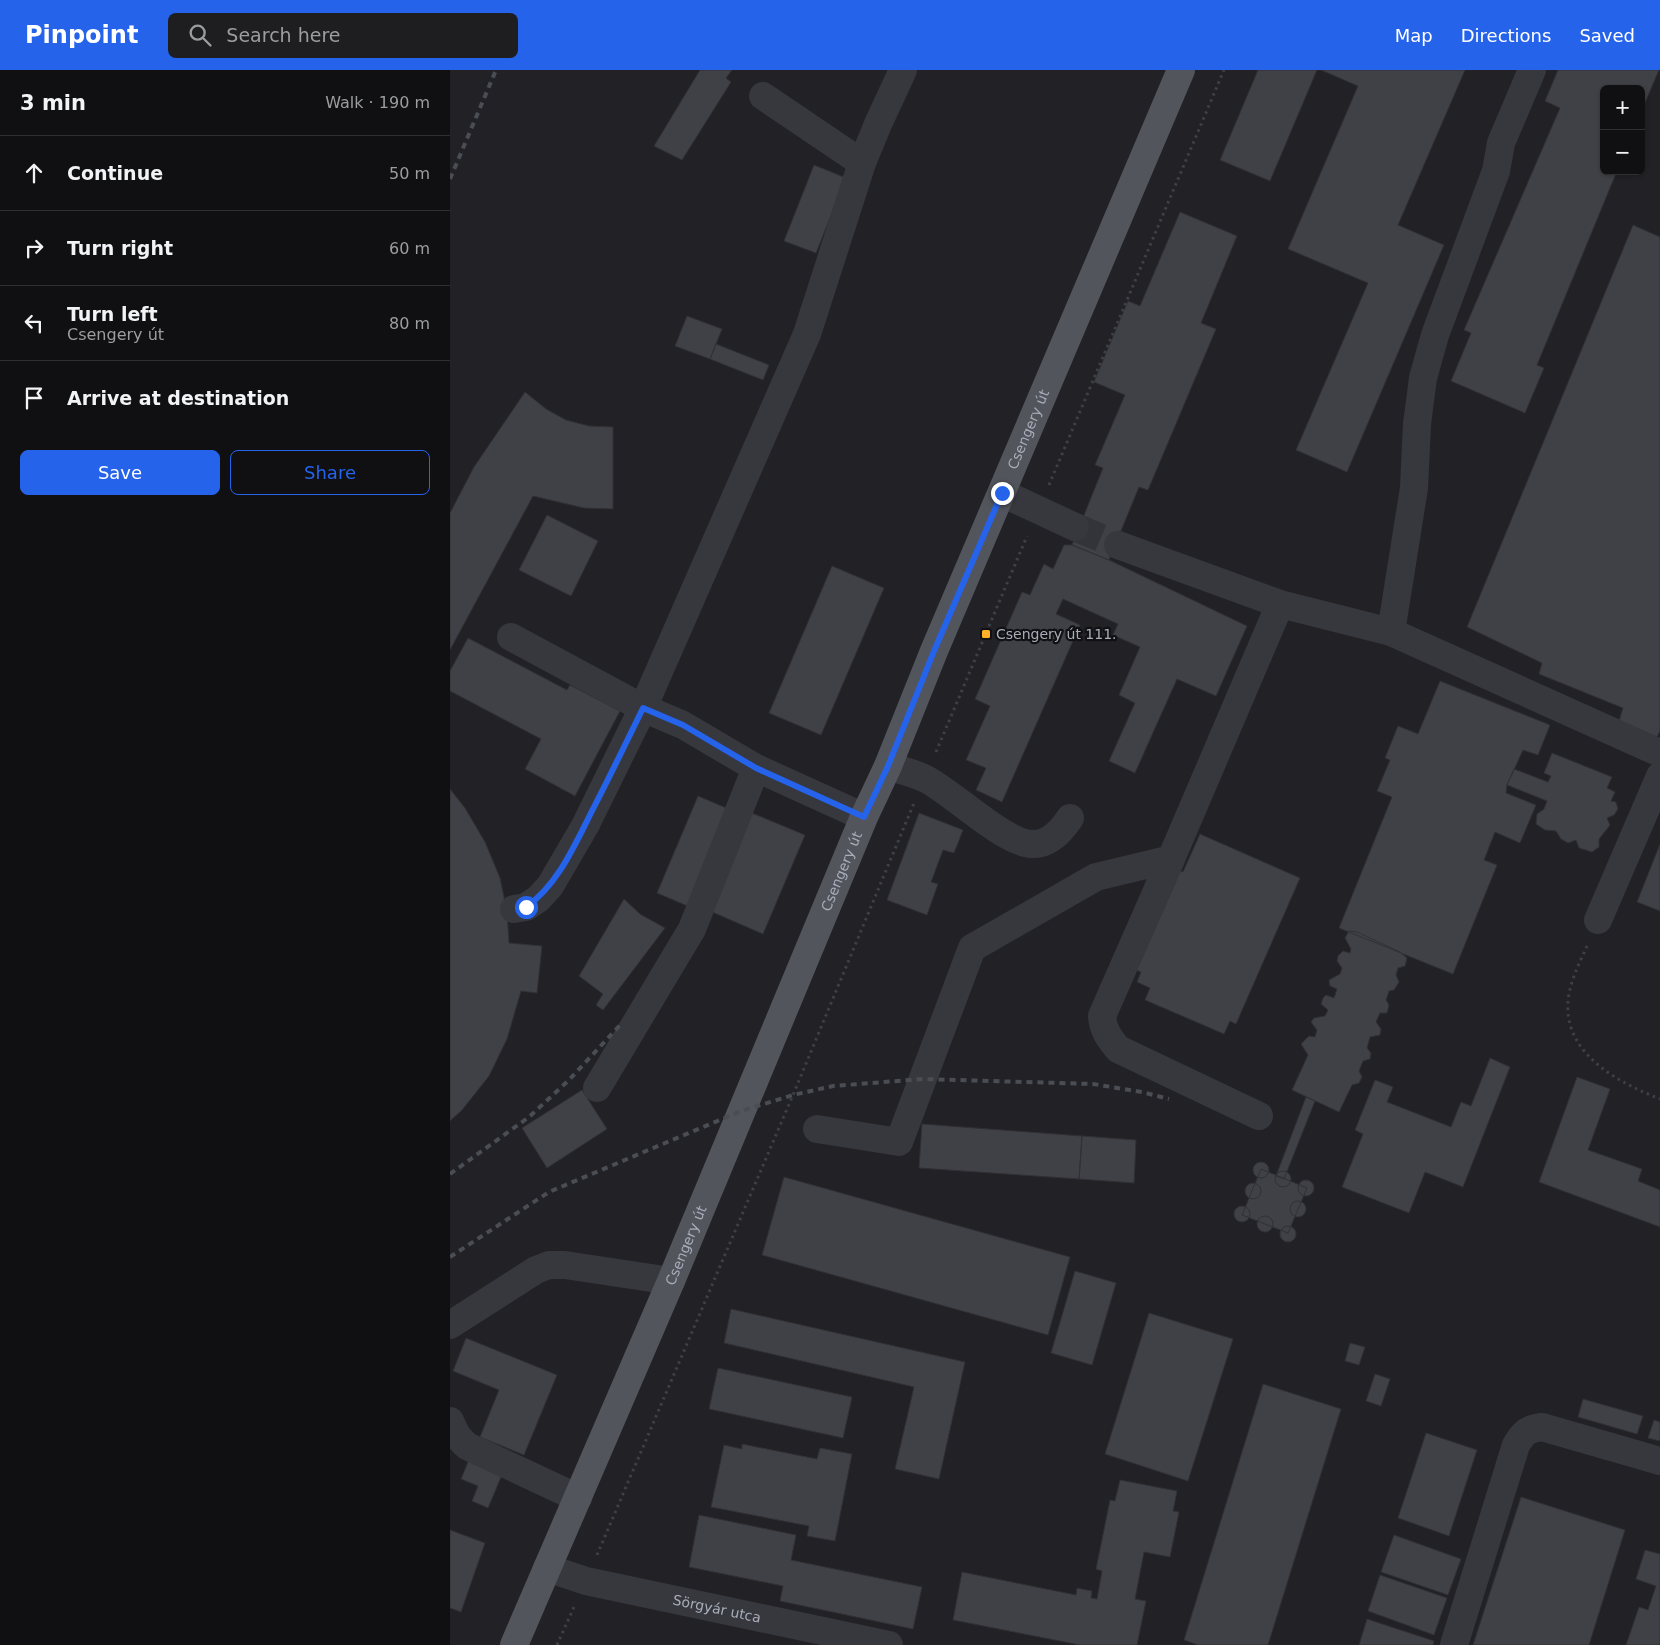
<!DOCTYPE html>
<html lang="en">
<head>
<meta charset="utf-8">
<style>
  :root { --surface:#101013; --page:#1e1e21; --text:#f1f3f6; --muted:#9c9da0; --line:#303033; --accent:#2563eb }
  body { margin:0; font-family:"DejaVu Sans",sans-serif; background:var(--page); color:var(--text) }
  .controls { position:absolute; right:15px; top:15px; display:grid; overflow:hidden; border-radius:8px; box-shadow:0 1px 4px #0004 }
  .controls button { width:45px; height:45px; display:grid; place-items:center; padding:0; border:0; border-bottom:1px solid var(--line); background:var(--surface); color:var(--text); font:25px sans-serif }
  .stop { position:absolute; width:15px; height:15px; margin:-11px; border:4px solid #2563eb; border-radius:50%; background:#fff }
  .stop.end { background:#2563eb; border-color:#fff; box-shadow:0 1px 5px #0008 }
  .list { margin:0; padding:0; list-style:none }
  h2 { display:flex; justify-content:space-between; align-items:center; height:65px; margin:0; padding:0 20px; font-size:21px }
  h2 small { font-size:16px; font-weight:400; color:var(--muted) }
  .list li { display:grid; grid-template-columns:32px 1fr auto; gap:15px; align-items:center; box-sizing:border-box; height:75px; padding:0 20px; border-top:1px solid var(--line) }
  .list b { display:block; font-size:19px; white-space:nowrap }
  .list p { margin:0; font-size:16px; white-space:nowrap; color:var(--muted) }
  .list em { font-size:16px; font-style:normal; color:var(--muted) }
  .actions { display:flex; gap:10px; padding:15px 20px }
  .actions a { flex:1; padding:11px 0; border:1px solid var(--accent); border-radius:8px; text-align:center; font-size:18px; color:var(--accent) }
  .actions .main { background:var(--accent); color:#fff }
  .icon { flex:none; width:28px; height:28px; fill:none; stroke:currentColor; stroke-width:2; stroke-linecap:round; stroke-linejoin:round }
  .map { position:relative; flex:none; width:1210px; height:1575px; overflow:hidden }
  header { display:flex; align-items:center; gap:30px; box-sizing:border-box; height:70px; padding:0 25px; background:var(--accent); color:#fff }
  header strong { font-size:24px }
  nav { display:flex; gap:28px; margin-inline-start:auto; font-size:18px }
  .search { width:350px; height:45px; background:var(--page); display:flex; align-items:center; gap:12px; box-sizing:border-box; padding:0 18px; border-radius:8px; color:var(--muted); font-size:19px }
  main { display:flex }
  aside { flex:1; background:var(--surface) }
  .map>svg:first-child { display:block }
</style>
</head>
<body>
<header>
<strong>Pinpoint</strong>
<div class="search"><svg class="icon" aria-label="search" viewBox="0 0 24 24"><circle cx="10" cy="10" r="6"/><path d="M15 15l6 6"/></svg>Search here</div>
<nav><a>Map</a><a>Directions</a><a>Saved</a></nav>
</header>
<main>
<aside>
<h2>3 min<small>Walk · 190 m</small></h2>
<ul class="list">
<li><svg class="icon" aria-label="ahead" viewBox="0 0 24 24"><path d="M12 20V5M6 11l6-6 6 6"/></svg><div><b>Continue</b></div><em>50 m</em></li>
<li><svg class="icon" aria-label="right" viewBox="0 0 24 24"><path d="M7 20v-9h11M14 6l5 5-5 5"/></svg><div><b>Turn right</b></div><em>60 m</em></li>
<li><svg class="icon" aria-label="left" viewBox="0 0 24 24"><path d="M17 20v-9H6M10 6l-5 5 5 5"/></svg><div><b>Turn left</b><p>Csengery út</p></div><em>80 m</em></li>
<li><svg class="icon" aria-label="arrive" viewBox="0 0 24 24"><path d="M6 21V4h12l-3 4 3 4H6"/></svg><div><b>Arrive at destination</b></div></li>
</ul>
<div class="actions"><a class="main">Save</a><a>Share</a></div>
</aside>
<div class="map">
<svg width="1210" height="1575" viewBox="0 0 1210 1575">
  <rect width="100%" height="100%" fill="#161619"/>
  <path fill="#222226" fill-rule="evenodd" d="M0 0H1210V1575H0ZM1154 19H1191V101H1154Z"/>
  <path fill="#404146" stroke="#303035" d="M250 0H282L276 8 281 12 232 90 204 76Z
    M808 0H867L820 111 770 90Z
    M871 0H1015L948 155 994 175 897 402 846 380 918 213 838 179 908 16Z
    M1108 0H1209L1191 42V19H1154V101H1167L1087 295 1094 298 1075 343 1001 311 1021 263 1014 260 1110 38 1095 31Z
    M364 95 396 108 366 183 334 171Z
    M730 142 787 166 751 253 766 259 698 420 689 417 659 490 622 475 653 398 645 395 675 325 644 312 678 231 690 236Z
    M1183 155 1210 167V661L1207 667 1169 651 1173 638 1089 604 1092 593 1017 557Z
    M237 246 272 259 260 289 225 276Z
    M266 274 319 295 313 310 260 289Z
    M75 322 96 339 116 350 139 356 163 357V439L134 438 83 426 0 580V443L24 397Z
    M97 445 148 471 121 526 69 500Z
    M614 475H622L659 490 797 556 766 626 727 609 685 703 659 691 685 633 669 625 690 577 663 565 668 554 613 529 606 544 630 555 552 732 526 720 536 698 516 690 540 636 525 629 572 522 580 525 594 494 603 499Z
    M382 496 434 518 371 665 319 643Z
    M18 568 117 620 120 615 170 641 125 726 75 699 91 669 0 621V601Z
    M990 611 1100 655 1088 685 1073 680 1057 715 1056 723 1086 735 1070 773 1045 762 1034 790 1047 795 1003 904 889 858 942 727 927 721 940 690 935 688 948 656 968 664Z
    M1102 683 1162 707 1157 718 1165 722 1161 731 1166 732 1168 739 1164 745 1157 748 1160 755 1149 769V777L1142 782 1129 778 1126 770 1118 773 1111 769 1106 761 1095 760 1086 754 1087 744 1094 739 1097 731 1057 715 1064 699 1098 712 1101 706 1094 703Z
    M0 719 15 738 35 772 50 808 57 842 59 873 92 876 87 923 71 921 57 969 39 1006 12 1040 0 1051Z
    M248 726 281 740 240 837 207 823Z
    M302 743 355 765 313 864 260 841Z
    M469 743 513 760 504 783 493 780 481 812 488 814 477 845 437 830Z
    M750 764 850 808 786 954 780 951 774 964 695 930 700 918 687 912 691 902 679 897 722 797 733 802Z
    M1210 774V841L1187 832Z
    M174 829 190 844 215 858 153 940 146 935 153 924 129 906Z
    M899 861 907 862 950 882 957 888 955 896 948 898 946 905 949 912 944 920 939 921 936 930 939 935 937 943H930L926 952 931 959 930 965 920 967 917 978 921 983 920 989 913 991 909 1001 912 1007 909 1013 902 1015 889 1042 842 1020 858 985 851 974 859 966 865 967 867 960 861 952 864 948 875 946 878 940 871 934 873 928 876 925 884 928 887 919 880 916 879 910 890 904 892 898 887 891 888 886 893 881 900 883 901 879 895 868Z
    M1040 988 1060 997 1013 1117 975 1102 959 1143 892 1117 913 1064 905 1060 925 1010 943 1017 937 1032 1001 1057 1011 1032 1021 1036Z
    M1127 1007 1160 1019 1138 1080 1192 1099 1188 1111 1210 1120V1157L1089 1112Z
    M132 1020 157 1059 97 1098 72 1058Z
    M856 1027 865 1031 834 1109 826 1106Z
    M472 1054 632 1066 629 1109 469 1098Z
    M632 1066 686 1070 684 1113 629 1109Z
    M803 1100a8 8 0 1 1 16 0a8 8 0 1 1-16 0Z
    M811 1099 857 1118 838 1163 792 1145Z
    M825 1109a8 8 0 1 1 16 0a8 8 0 1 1-16 0Z
    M334 1107 620 1187 598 1265 312 1185Z
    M848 1118a8 8 0 1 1 16 0a8 8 0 1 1-16 0Z
    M795 1121a8 8 0 1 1 16 0a8 8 0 1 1-16 0Z
    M840 1139a8 8 0 1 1 16 0a8 8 0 1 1-16 0Z
    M784 1144a8 8 0 1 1 16 0a8 8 0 1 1-16 0Z
    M807 1154a8 8 0 1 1 16 0a8 8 0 1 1-16 0Z
    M830 1164a8 8 0 1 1 16 0a8 8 0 1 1-16 0Z
    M625 1201 666 1213 642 1295 601 1283Z
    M281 1239 515 1292 489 1409 445 1399 464 1317 274 1273Z
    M699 1243 783 1269 738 1411 655 1384Z
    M16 1268 107 1305 74 1385 30 1367 49 1320 3 1301Z
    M900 1273 915 1277 909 1295 895 1291Z
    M268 1298 402 1327 393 1368 259 1339Z
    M925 1304 940 1309 931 1336 916 1331Z
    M813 1314 891 1339 818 1575H748L734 1570Z
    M1133 1329 1193 1346 1187 1364 1128 1347Z
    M1204 1350 1210 1352V1371L1198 1368Z
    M976 1363 1027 1380 999 1466 948 1448Z
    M292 1374 367 1389 370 1378 402 1384 385 1471 357 1466 359 1456 261 1437 274 1375 292 1379Z
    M21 1385 54 1400 38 1438 22 1431 28 1416 11 1409Z
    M670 1410 727 1421 723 1441 729 1442 720 1487 694 1482 685 1529 696 1531 687 1575H630L503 1550 512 1502 626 1525 627 1518 642 1521 641 1528 647 1529 652 1501 646 1499 660 1430 665 1431Z
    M1071 1427 1175 1460 1139 1575H1023Z
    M249 1445 346 1465 341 1490 472 1517 463 1559 330 1531 333 1516 239 1497Z
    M0 1460 35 1473 11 1542 0 1538Z
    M944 1465 1011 1489 998 1525 931 1502Z
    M1195 1480 1210 1484V1575H1176L1189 1537 1198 1540 1206 1516 1186 1509Z
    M930 1505 997 1528 984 1565 918 1541Z
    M917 1549 984 1571 983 1575H909Z"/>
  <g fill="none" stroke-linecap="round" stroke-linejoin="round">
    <path stroke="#333439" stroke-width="28" stroke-dasharray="28 14" stroke-linecap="butt" d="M625 457 668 475"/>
    <path stroke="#3d4045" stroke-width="3" stroke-dasharray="2.5 4" stroke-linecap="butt" d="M599 415 774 0
      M486 682 577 466
      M1137 876C1128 896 1116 919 1118 942 1121 988 1172 1014 1210 1029
      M147 1485 343 1025 464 733
      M107 1575 124 1537"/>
    <g stroke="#37383e" stroke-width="28">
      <path d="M313 26 412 93"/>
      <path d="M552 423 625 457"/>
      <path d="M668 475 830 534 941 562 1210 683"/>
      <path d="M941 562 964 418 967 354 973 308 985 265 1046 101 1051 73 1082 0"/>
      <path d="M61 567 193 638 233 655 306 698 414 747"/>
      <path d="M438 696C450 700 463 703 474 708 503 722 555 775 584 774 600 774 612 760 620 748"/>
      <path d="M721 789 830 534"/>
      <path d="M64 839 76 837 88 829 100 816 135 756 193 638 357 264 412 93 428 54 453 0"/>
      <path d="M1148 850 1210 706"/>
      <path d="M147 1018 242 859 306 698"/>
      <path d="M367 1059 449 1072 522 878 646 807 721 789 652 946C653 960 659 968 668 979L809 1046"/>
      <path d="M0 1255 86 1200 99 1195H115L221 1211"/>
      <path d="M0 1351 7 1366 17 1376 128 1428"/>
      <path id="s1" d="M97 1498 136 1511 439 1575"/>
      <path d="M1004 1575 1066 1375C1074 1362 1077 1359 1092 1357L1210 1391"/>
    </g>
    <path stroke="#53555d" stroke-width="28" id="s2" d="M64 1575 221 1211 414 747 438 696 484 581 731 0"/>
    <path stroke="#4a4d53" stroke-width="4" stroke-dasharray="6 5" stroke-linecap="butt" d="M0 109 46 0
      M0 1104 79 1047 119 1010 172 953
      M0 1187 99 1122 291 1041 343 1025 383 1016 473 1009 643 1014 692 1022 719 1029"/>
  </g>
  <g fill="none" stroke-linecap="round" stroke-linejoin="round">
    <path stroke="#2563eb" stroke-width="6" d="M76 837C109 814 126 772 144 737 161 704 177 671 193 638L233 655 306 698 414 747 438 696 484 581 552 423"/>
  </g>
  <rect fill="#ffaf28" stroke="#111114" stroke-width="2" x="531" y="559" width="10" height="10" rx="2.5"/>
  <g text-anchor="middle" stroke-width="4.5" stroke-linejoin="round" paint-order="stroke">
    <g font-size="14" fill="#a7aeba" stroke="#111114">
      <text dy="5" stroke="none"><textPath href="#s2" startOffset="1320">Csengery út</textPath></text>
      <text dy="5" stroke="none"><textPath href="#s2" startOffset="840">Csengery út</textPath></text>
      <text dy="5" stroke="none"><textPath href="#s2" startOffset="435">Csengery út</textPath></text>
      <text dy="5" stroke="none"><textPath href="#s1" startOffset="175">Sörgyár utca</textPath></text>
    </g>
    <g font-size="14" fill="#a7aeba" stroke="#111114" text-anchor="start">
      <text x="546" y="569">Csengery út 111.</text>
    </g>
  </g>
</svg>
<div class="controls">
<button>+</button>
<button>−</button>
</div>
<div class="stop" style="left:76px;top:837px"></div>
<div class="stop end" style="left:552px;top:423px"></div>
</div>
</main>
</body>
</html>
